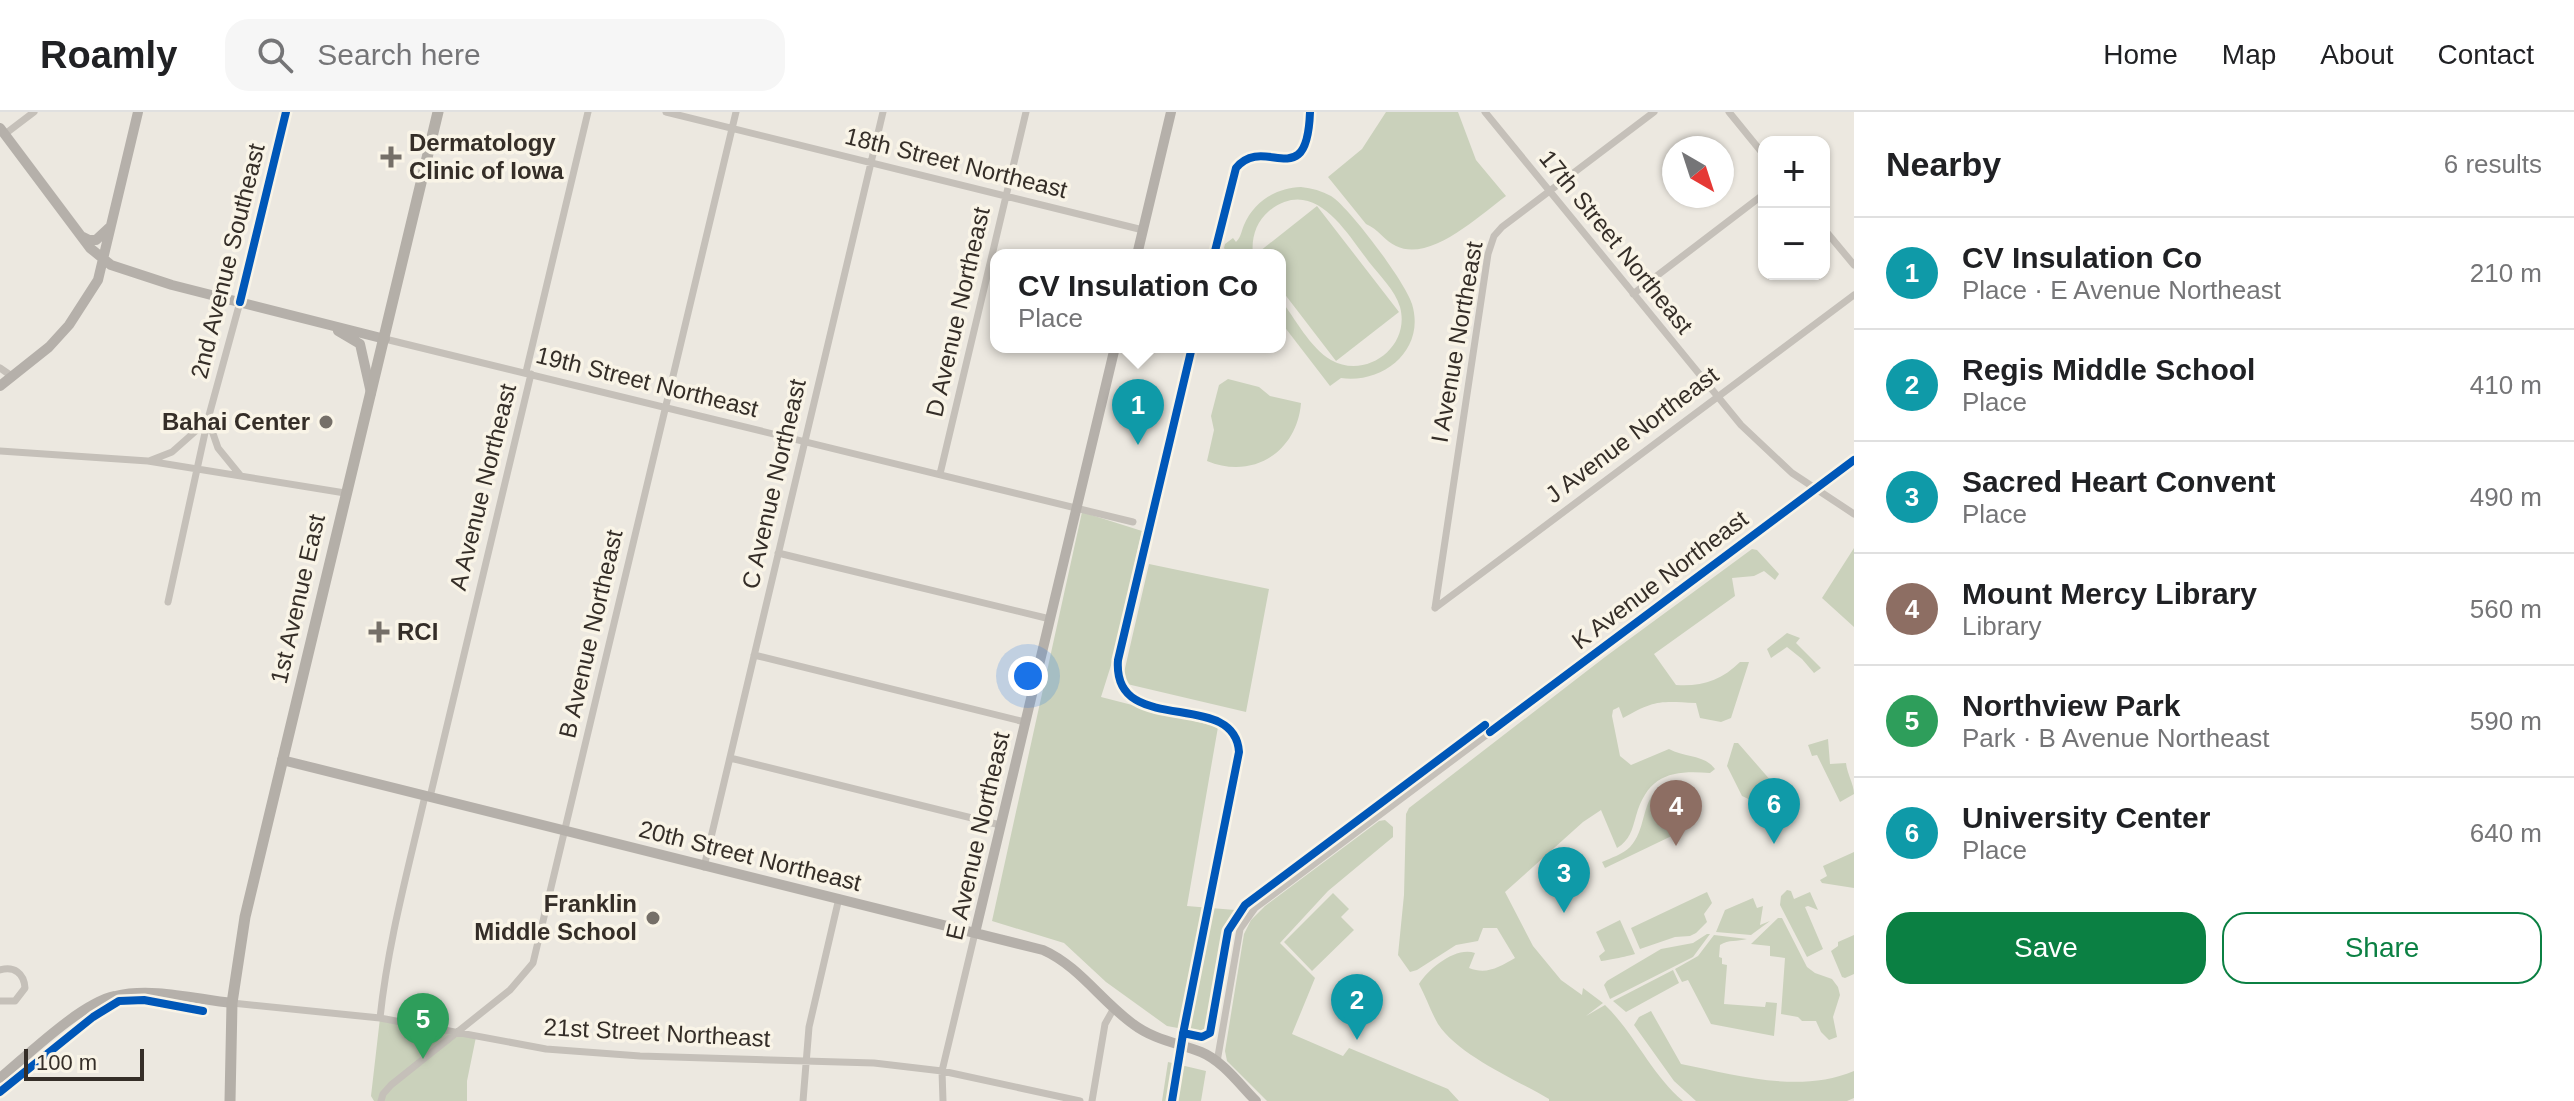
<!DOCTYPE html>
<html lang="en">
<head>
<meta charset="utf-8">
<style>
  :root { --surface:#fff; --page:#f6f6f6; --text:#202124; --muted:#757577; --line:#e0e0e0; --accent:#0b8043 }
  body { margin:0; font-family:Helvetica,sans-serif; background:var(--page); color:var(--text) }
  .controls { position:absolute; right:24px; top:24px; display:grid; overflow:hidden; border-radius:16px; box-shadow:0 2px 6px #0004 }
  .controls button { width:72px; height:72px; display:grid; place-items:center; padding:0; border:0; border-bottom:2px solid var(--line); background:var(--surface); color:var(--text); font:40px sans-serif }
  .compass { position:absolute; left:1662px; top:24px; width:72px; height:72px; border-radius:50%; background:var(--surface); box-shadow:0 2px 6px #0004; rotate:141deg }
  .scale { position:absolute; left:24px; bottom:20px; width:120px; box-sizing:border-box; padding-left:8px; border:4px solid #352e28; border-top:0; font-size:22px; line-height:28px; white-space:nowrap; color:#352e28; -webkit-text-stroke:6px #f9f4e7; paint-order:stroke }
  .you { position:absolute; left:1028px; top:564px; width:28px; height:28px; margin:-20px; border:6px solid #fff; border-radius:50%; background:#1a73e8; box-shadow:0 0 0 12px #1a73e833 }
  .badge { display:grid; place-items:center; width:52px; height:52px; border-radius:50%; background:var(--accent); color:#fff; font-size:26px; font-weight:700 }
  .pin { position:absolute; translate:-50% -66px; filter:drop-shadow(0 2px 4px #0008) }
  .pin::after { content:''; position:absolute; top:42px; width:28px; height:24px; background:inherit; clip-path:polygon(0 0,100% 0,50% 100%) }
  .popup { position:absolute; left:990px; top:137px; width:296px; height:104px; box-sizing:border-box; display:grid; place-content:center; border-radius:16px; background:var(--surface); filter:drop-shadow(0 2px 6px #0005); font-size:26px; white-space:nowrap; color:var(--muted) }
  .popup b { font-size:30px; color:var(--text) }
  .popup::after { content:''; position:absolute; left:50%; top:100%; margin-left:-16px; border:16px solid transparent; border-top-color:var(--surface) }
  .list { margin:0; padding:0; list-style:none }
  h2 { display:flex; justify-content:space-between; align-items:center; height:104px; margin:0; padding:0 32px; font-size:34px }
  h2 small { font-size:26px; font-weight:400; color:var(--muted) }
  .list li { display:grid; grid-template-columns:52px 1fr auto; gap:24px; align-items:center; box-sizing:border-box; height:112px; padding:0 32px; border-top:2px solid var(--line) }
  .list b { display:block; font-size:30px; white-space:nowrap }
  .list p { margin:0; font-size:26px; white-space:nowrap; color:var(--muted) }
  .list em { font-size:26px; font-style:normal; color:var(--muted) }
  .actions { display:flex; gap:16px; padding:24px 32px }
  .actions a { flex:1; padding:18px 0; border:2px solid var(--accent); border-radius:24px; text-align:center; font-size:28px; color:var(--accent) }
  .actions .main { background:var(--accent); color:#fff }
  .icon { flex:none; width:44px; height:44px; fill:none; stroke:currentColor; stroke-width:2; stroke-linecap:round; stroke-linejoin:round }
  .map { position:relative; flex:none; width:1854px; height:989px; overflow:hidden }
  header { display:flex; align-items:center; gap:48px; box-sizing:border-box; height:112px; padding:0 40px; background:var(--surface); border-bottom:2px solid var(--line) }
  header strong { font-size:38px }
  nav { display:flex; gap:44px; margin-inline-start:auto; font-size:28px }
  .search { width:560px; height:72px; background:var(--page); display:flex; align-items:center; gap:20px; box-sizing:border-box; padding:0 28px; border-radius:24px; color:var(--muted); font-size:30px }
  main { display:flex }
  aside { flex:1; background:var(--surface) }
  .map>svg:first-child { display:block }
</style>
</head>
<body>
<header>
<strong>Roamly</strong>
<div class="search"><svg class="icon" aria-label="search" viewBox="0 0 24 24"><circle cx="10" cy="10" r="6"/><path d="M15 15l6 6"/></svg>Search here</div>
<nav><a>Home</a><a>Map</a><a>About</a><a>Contact</a></nav>
</header>
<main>
<div class="map">
<svg width="1854" height="989" viewBox="0 0 1854 989">
  <rect width="100%" height="100%" fill="#ece8e0"/>
  <path fill="#cad1bb" d="M1386 0H1458L1476 48 1506 84C1480 103 1430 151 1396 134 1385 129 1378 117 1366 112L1328 65 1362 37Z
    M1301 75C1312 76 1322 79 1331 84 1349 95 1406 171 1412 192 1426 238 1383 272 1341 266L1330 274 1280 209V187C1295 206 1310 236 1331 248 1366 268 1411 235 1400 195 1395 178 1380 164 1369 150 1346 120 1314 63 1269 99 1256 110 1251 126 1253 143H1229L1224 136 1225 132 1233 126 1236 130C1241 125 1241 120 1244 113 1254 89 1276 76 1301 75Z
    M1317 94 1399 200 1336 249 1280 176V143H1255Z
    M1228 267 1259 275 1270 284 1301 291C1297 340 1253 368 1207 349L1214 318 1211 304 1219 273Z
    M1082 400 1142 419 1113 547 1101 585 1218 615 1187 794 1235 798 1225 817 1208 918 1205 921 1167 914 1106 870 1064 831 992 809Z
    M1854 436V515L1822 486Z
    M1752 437 1757 438 1779 462 1775 468 1764 459 1754 464 1732 466 1735 484 1654 542 1676 573C1701 575 1722 568 1740 550H1749L1731 606 1721 610 1700 606 1696 591C1659 589 1655 588 1623 606L1619 595 1613 598 1612 604 1620 644 1631 653 1669 637C1685 646 1704 642 1715 657L1710 661C1671 658 1648 663 1636 704 1632 718 1630 728 1617 736L1601 698 1583 710 1505 780 1533 834 1561 868 1582 883 1583 876 1603 891 1586 904 1605 893C1635 922 1651 962 1683 989H1549V987C1517 968 1459 944 1438 912 1431 900 1426 885 1419 872 1428 857 1456 834 1475 841L1469 856C1487 863 1499 855 1515 846L1497 816H1483L1478 829 1456 833 1417 858 1410 860 1398 843 1404 783 1406 702 1409 696 1605 545Z
    M1149 452 1269 477 1246 600 1127 572 1123 565Z
    M1787 521 1800 526 1796 531 1821 556 1814 561 1802 547 1787 535 1771 546 1767 537Z
    M1828 627 1830 652 1846 651C1847 662 1854 672 1854 682L1840 690 1817 643 1812 644 1808 633Z
    M1734 631H1738L1786 686 1759 698 1755 690 1742 684 1727 654Z
    M1657 678 1663 684 1680 678H1697L1682 719 1605 756 1602 750C1611 746 1623 742 1630 735 1646 718 1641 693 1657 678Z
    M1385 708 1393 715V725L1328 779 1280 831 1315 866 1292 922 1343 944 1349 936 1448 977 1459 989H1267L1227 949 1225 939 1244 822 1251 808 1265 794 1379 709Z
    M1854 740V776L1822 771 1820 768 1827 764 1823 754Z
    M1787 778 1791 779 1794 787 1810 780 1818 798 1808 794 1805 795 1823 837 1807 845 1780 793 1781 784Z
    M1707 780 1712 791 1704 802 1707 810 1696 821 1690 824 1675 825 1640 837 1631 816Z
    M1333 781 1349 797 1341 805 1354 818 1312 859 1284 830Z
    M1753 786 1757 796 1763 794 1760 813 1770 809 1751 823 1716 820 1725 798Z
    M1778 806H1782L1807 855 1815 861 1832 867 1838 875 1840 883 1833 905 1837 925 1829 928 1821 920 1816 909H1802L1798 905 1781 902 1785 846 1770 844V834L1751 832Z
    M1620 808 1635 842C1633 843 1605 849 1601 849L1599 844 1605 839 1596 820Z
    M1707 822H1710L1693 845 1610 887 1604 873 1607 869 1661 837 1693 831Z
    M1714 823 1747 827C1737 830 1729 827 1720 833L1719 845 1722 846V852L1727 853 1724 892 1765 895 1766 890 1777 891 1774 924 1711 912 1688 868 1682 870 1675 857 1698 844Z
    M1854 823V862L1845 866 1842 865 1831 839 1838 834V830Z
    M1673 858 1679 871 1626 900 1613 889Z
    M1651 899 1681 952C1737 963 1799 982 1854 959V986L1847 989H1696L1674 969 1634 913 1639 905Z
    M380 906 476 925 467 969V989H374L371 984Z
    M1168 950 1206 959 1201 989H1162Z"/>
  <g fill="none" stroke-linecap="round" stroke-linejoin="round">
    <path stroke="#c5c0b9" stroke-width="7" d="M666 0 1143 118
      M1485 0 1741 313 1792 361 1854 402
      M1729 0 1764 43
      M5 22 34 0
      M1824 117 1854 153
      M1633 182 1764 82
      M385 227 1133 410
      M0 256 13 265
      M526 260 588 0
      M209 310 218 336 240 363
      M0 339 148 349 345 381
      M149 349 172 340 207 309
      M940 362 1026 0
      M778 441 1050 507
      M168 490 208 307 240 190 286 0
      M1435 496 1488 142 1494 124 1502 115 1654 0
      M1435 496 1854 183
      M754 543 1025 610
      M730 646 1000 713
      M430 685 531 262
      M704 755 883 0
      M0 858C14 854 24 861 25 876L15 889H0
      M232 891 380 906 546 937 640 944 874 951 942 959 1080 989
      M380 906C388 830 408 758 425 684
      M1217 950 1240 817 1255 796 1854 348
      M381 989 383 982 391 973 510 878 533 851 736 0
      M803 989 809 915 839 786
      M943 989 942 959 975 821
      M1092 989 1105 912 1114 896"/>
    <path stroke="#b5b0aa" stroke-width="10" d="M0 16 90 136 111 153 172 173 385 227
      M81 124 89 128H96L110 115
      M1137 143 1171 0
      M338 219 360 232 371 281
      M0 274 49 235 69 213 98 168 138 0
      M282 648 1043 838C1079 854 1101 889 1133 912 1154 928 1178 931 1201 940 1223 949 1240 973 1256 989
      M975 821 1115 235
      M0 966C29 942 81 891 115 884 152 875 195 887 232 891"/>
    <path stroke="#b4afa8" stroke-width="11" d="M230 989 232 891 245 805 438 0"/>
    <g stroke="#f9f4e7" stroke-width="13">
      <path id="cycleway" d="M1214 143 1236 56C1265 21 1307 84 1310 0
        M240 190 286 0
        M1490 620 1854 348
        M1183 921 1202 925 1210 921 1228 819 1245 793 1485 613
        M0 980 93 905 119 889 144 888 203 899
        M1172 989 1183 922 1239 640C1235 575 1112 627 1118 548L1192 235"/>
    </g>
    <use href="#cycleway" stroke="#0057b8" stroke-width="8"/>
  </g>
  <g fill="#756f68" stroke="#f9f4e7" stroke-width="3">
    <path d="M387 33h8v8h8v8h-8v8h-8v-8h-8v-8h8z"/>
    <circle cx="326" cy="310" r="8"/>
    <path d="M375 508h8v8h8v8h-8v8h-8v-8h-8v-8h8z"/>
    <circle cx="653" cy="806" r="8"/>
  </g>
  <g text-anchor="middle" stroke-width="7" stroke-linejoin="round" paint-order="stroke">
    <g font-size="24" font-weight="bold" fill="#352e28" stroke="#f9f4e7" text-anchor="start">
      <text x="409" y="39">Dermatology<tspan x="409" dy="28">Clinic of Iowa</tspan></text>
      <text x="310" y="318" text-anchor="end">Bahai Center</text>
      <text x="397" y="528">RCI</text>
      <text x="637" y="800" text-anchor="end">Franklin<tspan x="637" dy="28">Middle School</tspan></text>
    </g>
    <g font-size="24" fill="#352e28" stroke="#f9f4e7">
      <text transform="translate(956 51) rotate(14)" y="8">18th Street Northeast</text>
      <text transform="translate(1616 130) rotate(51)" y="8">17th Street Northeast</text>
      <text transform="translate(228 149) rotate(-76)" y="8">2nd Avenue Southeast</text>
      <text transform="translate(958 200) rotate(-77)" y="8">D Avenue Northeast</text>
      <text transform="translate(1457 230) rotate(-80)" y="8">I Avenue Northeast</text>
      <text transform="translate(647 270) rotate(14)" y="8">19th Street Northeast</text>
      <text transform="translate(1632 323) rotate(-37)" y="8">J Avenue Northeast</text>
      <text transform="translate(774 372) rotate(-77)" y="8">C Avenue Northeast</text>
      <text transform="translate(483 375) rotate(-76)" y="8">A Avenue Northeast</text>
      <text transform="translate(1660 468) rotate(-37)" y="8">K Avenue Northeast</text>
      <text transform="translate(298 487) rotate(-77)" y="8">1st Avenue East</text>
      <text transform="translate(591 522) rotate(-77)" y="8">B Avenue Northeast</text>
      <text transform="translate(978 724) rotate(-77)" y="8">E Avenue Northeast</text>
      <text transform="translate(750 744) rotate(14)" y="8">20th Street Northeast</text>
      <text transform="translate(657 921) rotate(3)" y="8">21st Street Northeast</text>
    </g>
  </g>
</svg>
<div class="controls">
<button>+</button>
<button>−</button>
</div>
<svg class="compass" viewBox="-18 -18 36 36"><path d="M0-13l5 13h-10z" fill="#e53935"/><path d="M0 13l5-13h-10z" fill="#757577"/></svg>
<div class="scale">100 m</div>
<div class="you"></div>
<div class="pin badge" style="left:1138px;top:333px;background:#0f9aa8">1</div>
<div class="popup"><b>CV Insulation Co</b>Place</div>
<div class="pin badge" style="left:1357px;top:928px;background:#0f9aa8">2</div>
<div class="pin badge" style="left:1564px;top:801px;background:#0f9aa8">3</div>
<div class="pin badge" style="left:1676px;top:734px;background:#8d6e63">4</div>
<div class="pin badge" style="left:423px;top:947px;background:#2e9e5b">5</div>
<div class="pin badge" style="left:1774px;top:732px;background:#0f9aa8">6</div>
</div>
<aside>
<h2>Nearby<small>6 results</small></h2>
<ul class="list">
<li><span class="badge" style="background:#0f9aa8">1</span><div><b>CV Insulation Co</b><p>Place · E Avenue Northeast</p></div><em>210 m</em></li>
<li><span class="badge" style="background:#0f9aa8">2</span><div><b>Regis Middle School</b><p>Place</p></div><em>410 m</em></li>
<li><span class="badge" style="background:#0f9aa8">3</span><div><b>Sacred Heart Convent</b><p>Place</p></div><em>490 m</em></li>
<li><span class="badge" style="background:#8d6e63">4</span><div><b>Mount Mercy Library</b><p>Library</p></div><em>560 m</em></li>
<li><span class="badge" style="background:#2e9e5b">5</span><div><b>Northview Park</b><p>Park · B Avenue Northeast</p></div><em>590 m</em></li>
<li><span class="badge" style="background:#0f9aa8">6</span><div><b>University Center</b><p>Place</p></div><em>640 m</em></li>
</ul>
<div class="actions"><a class="main">Save</a><a>Share</a></div>
</aside>
</main>
</body>
</html>
